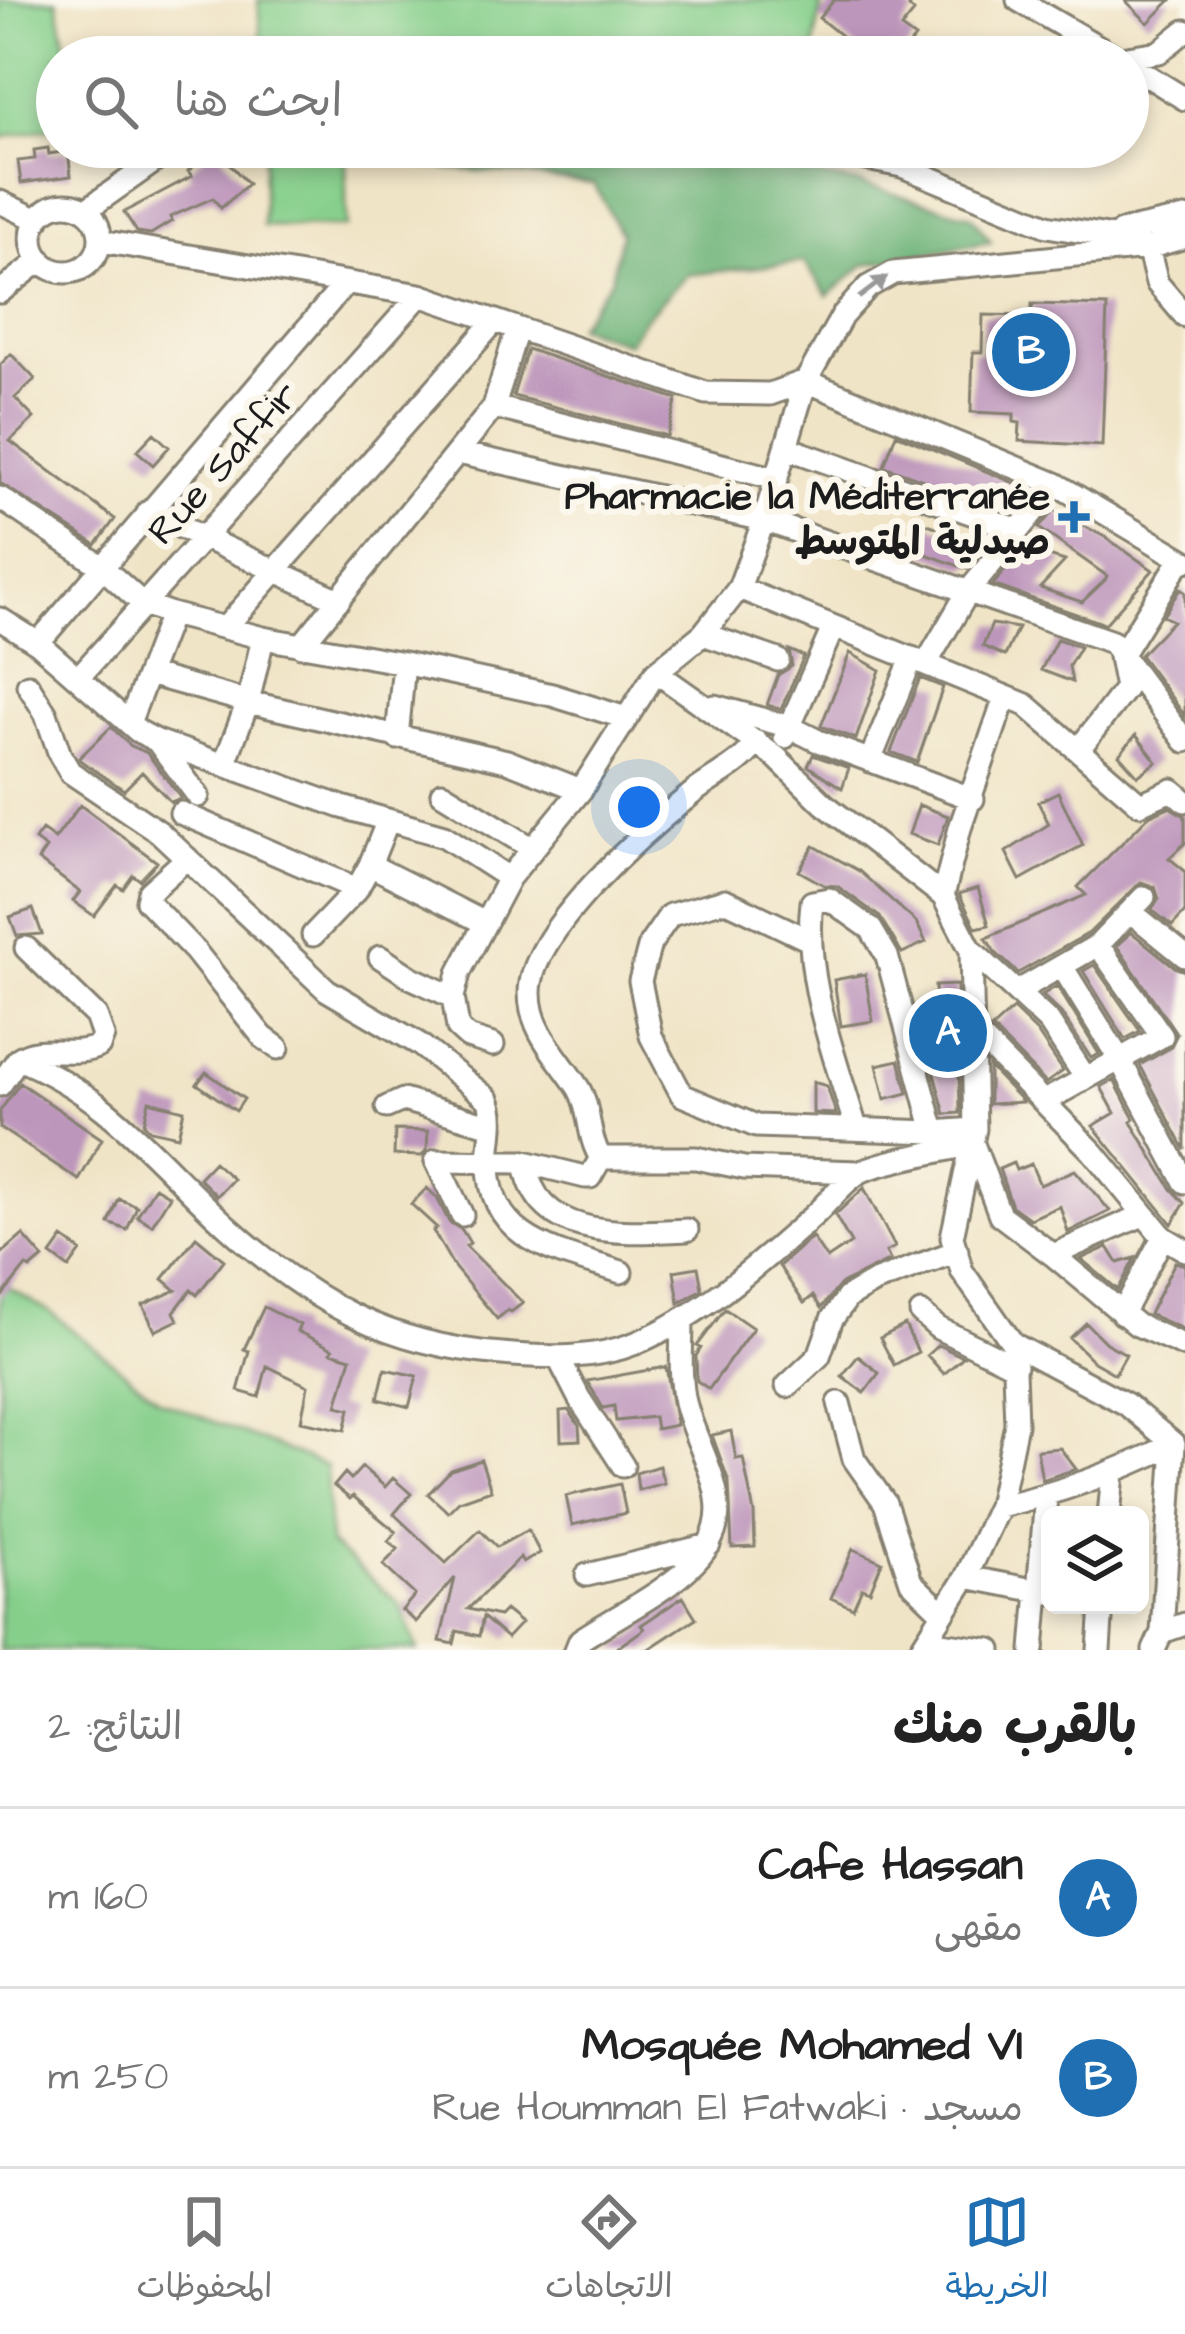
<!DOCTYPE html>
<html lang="ar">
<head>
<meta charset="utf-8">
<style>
  :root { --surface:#fff; --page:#f6f6f6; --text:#222; --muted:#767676; --line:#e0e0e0; --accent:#1f6fb2 }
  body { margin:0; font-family:"Architects Daughter","Playpen Sans Arabic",sans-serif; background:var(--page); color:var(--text); direction:rtl }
  .controls { position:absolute; right:36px; bottom:36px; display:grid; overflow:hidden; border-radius:18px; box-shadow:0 6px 18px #0003 }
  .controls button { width:108px; height:108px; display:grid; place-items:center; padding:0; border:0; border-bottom:3px solid var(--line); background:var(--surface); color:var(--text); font:60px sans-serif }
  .you { position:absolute; left:639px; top:807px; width:42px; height:42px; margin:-30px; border:9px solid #fff; border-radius:50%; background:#1a73e8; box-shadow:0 0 0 18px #1a73e833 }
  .badge { display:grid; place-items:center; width:78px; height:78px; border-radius:50%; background:var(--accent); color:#fff; font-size:39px; font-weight:700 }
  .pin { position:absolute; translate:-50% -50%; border:6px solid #fff; box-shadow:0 3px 12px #0006 }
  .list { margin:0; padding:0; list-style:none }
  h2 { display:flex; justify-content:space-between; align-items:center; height:156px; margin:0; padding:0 48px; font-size:51px }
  h2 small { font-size:39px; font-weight:400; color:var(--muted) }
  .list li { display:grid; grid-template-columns:78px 1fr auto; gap:36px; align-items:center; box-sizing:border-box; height:180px; padding:0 48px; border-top:3px solid var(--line) }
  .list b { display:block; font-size:45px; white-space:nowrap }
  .list p { margin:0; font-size:39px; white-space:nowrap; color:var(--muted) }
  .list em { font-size:39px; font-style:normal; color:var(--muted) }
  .icon { flex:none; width:66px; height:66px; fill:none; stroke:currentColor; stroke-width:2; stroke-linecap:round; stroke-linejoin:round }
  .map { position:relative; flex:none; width:1185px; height:1650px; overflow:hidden; direction:ltr }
  .search { position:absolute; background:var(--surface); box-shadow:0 6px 18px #0003; left:36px; right:36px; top:36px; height:132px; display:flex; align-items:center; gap:30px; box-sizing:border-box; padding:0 42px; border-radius:66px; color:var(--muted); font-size:45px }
  .sheet { height:516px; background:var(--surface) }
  nav { display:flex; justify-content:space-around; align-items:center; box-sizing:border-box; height:168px; border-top:3px solid var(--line); background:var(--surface); font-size:33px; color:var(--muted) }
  nav a { display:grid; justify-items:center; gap:6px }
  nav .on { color:var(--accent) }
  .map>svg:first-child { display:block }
</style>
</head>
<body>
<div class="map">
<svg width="1185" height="1650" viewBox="0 0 1185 1650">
  <rect width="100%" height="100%" fill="#fbf7ec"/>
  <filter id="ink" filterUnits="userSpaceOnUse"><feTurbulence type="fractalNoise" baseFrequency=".00833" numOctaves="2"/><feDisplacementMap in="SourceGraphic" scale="24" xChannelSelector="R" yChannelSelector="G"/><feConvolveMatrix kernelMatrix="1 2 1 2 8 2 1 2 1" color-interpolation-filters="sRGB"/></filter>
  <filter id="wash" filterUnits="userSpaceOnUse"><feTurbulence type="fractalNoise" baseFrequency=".004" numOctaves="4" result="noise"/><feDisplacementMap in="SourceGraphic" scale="48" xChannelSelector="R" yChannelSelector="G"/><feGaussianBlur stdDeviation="2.7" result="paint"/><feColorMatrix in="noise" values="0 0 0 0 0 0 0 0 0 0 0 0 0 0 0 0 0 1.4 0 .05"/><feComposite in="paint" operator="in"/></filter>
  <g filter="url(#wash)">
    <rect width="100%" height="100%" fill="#f0e4c6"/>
    <path fill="#86cf8b" stroke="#517654" stroke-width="3" d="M0 0H57L68 57H57V127L0 138Z
      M258 0H816L821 8 812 57H333L300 52 261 40Z
      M264 147H346V227L263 226Z
      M0 1283 50 1312 161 1401 326 1466 330 1544 400 1604 418 1650H0Z"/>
    <path fill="#6cb277" stroke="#44674a" stroke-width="3" d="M418 147H616L729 158 857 183 972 216 991 242 864 265 828 296 804 262 687 275 644 319 628 343 577 326 611 280 621 234 594 184 517 174 419 166Z"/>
    <g id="blocks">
      <path fill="#bd96bc" d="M834 0H914L909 7 914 12 901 28 915 38 900 57H868L819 18Z
        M1125 0H1171L1148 23Z
        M48 148 49 154 68 151 71 176 21 183 18 161 35 159 34 150Z
        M215 148 248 184 221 208 213 198 170 217 172 221 151 234 137 232 124 212 192 176 188 171Z
        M1032 304 1107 306 1102 446 1019 441 1020 423 1014 422V414L971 412 973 352H982L983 315 1032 316Z
        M527 349 677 399 667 436 513 396Z
        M11 354 35 379 15 398 34 418 10 441 115 519 96 545 0 483V365Z
        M154 433 169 447 153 465 137 451Z
        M896 434 1029 489 1027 496 1012 512 884 466Z
        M1054 510 1105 537 1153 570 1105 624 993 585 1023 548 1065 561 1040 588 1082 602 1105 580 1107 576 1039 528Z
        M924 523 988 544 967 569 915 550Z
        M1180 589 1185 592V716L1140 655 1173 621 1163 616Z
        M992 624 1018 628 1005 656 983 646Z
        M1057 639 1080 647 1069 666 1072 682 1041 670Z
        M789 650 804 656 781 709 767 705 778 675 792 666Z
        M850 653 880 670 856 739 821 726Z
        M920 678 943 687 917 762 891 752Z
        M111 727 131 746 147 753 181 798 171 802 142 772 124 790 81 761 79 758Z
        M1136 735 1157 762 1138 776 1119 755Z
        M813 755 849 768 842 788 808 766Z
        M1058 792 1083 845 1020 880 1006 852 1049 824 1038 802Z
        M80 805 157 862 140 880 133 875 123 889 117 885 94 916 73 901 80 892 38 860 46 848 35 840 42 830 55 839Z
        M919 805 948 816 938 845 909 834Z
        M1169 807 1185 816V843L1169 858 1185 871V912L1172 926 1152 910 1159 899 1155 887 1141 882 1089 933 1018 973 995 952 986 938 1086 895 1078 887 1149 816Z
        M814 846 859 871 916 922 926 942 902 953 880 917 837 886 824 885 799 871Z
        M978 888 989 925 976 928 959 894Z
        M33 909 42 934 17 936 10 917Z
        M1131 932 1176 968 1185 971V1150L1140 1065 1170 1048 1177 1034 1117 946Z
        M1094 965 1140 1031 1125 1039 1083 971Z
        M865 974 873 1021 841 1026 834 980Z
        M957 985 960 1113 945 1114 924 1037H938L935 986Z
        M1057 986 1099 1054 1091 1058 1061 1013 1042 995Z
        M1013 1009 1037 1032 1063 1071 1046 1083 992 1028Z
        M899 1060 908 1093 885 1099 877 1065Z
        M989 1067 1023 1102 989 1104Z
        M206 1072 244 1099 236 1111 197 1084Z
        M1114 1080 1134 1119 1131 1122 1172 1189 1185 1203 1172 1224 1093 1126 1115 1113 1101 1087Z
        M813 1082 827 1086 836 1114 813 1113Z
        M20 1083 102 1139 79 1180 0 1128V1111Z
        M149 1101 184 1110 178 1136 150 1130 144 1124Z
        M395 1130 428 1131 427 1149 422 1156 394 1155Z
        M214 1162 233 1179 217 1196 199 1178Z
        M1013 1163 1016 1170 1031 1164 1040 1185 1075 1170 1110 1211 1068 1232 1060 1206 1030 1219 1012 1206 999 1169Z
        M155 1187 170 1196 152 1225 137 1216Z
        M427 1188 437 1198 449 1222 462 1230 470 1243 466 1246 523 1303 511 1312 508 1310 497 1319 454 1267 433 1231 437 1228 411 1204Z
        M864 1188 895 1247 886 1252 890 1260 841 1284 821 1308 813 1296 804 1303 779 1266 812 1237 827 1259 851 1243 835 1215Z
        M119 1199 137 1206 127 1230 109 1223Z
        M23 1235 43 1258 30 1269 26 1266 0 1299V1255Z
        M196 1237 224 1260 197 1295 191 1290 174 1312 178 1320 155 1331 143 1305 176 1290 163 1279Z
        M63 1238 81 1251 69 1268 51 1255Z
        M1108 1247 1118 1263 1135 1258 1118 1290 1081 1259Z
        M1175 1262 1185 1265V1330L1149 1314Z
        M698 1267 702 1289 679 1303 674 1271Z
        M264 1307 300 1325 297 1331 333 1349 331 1352 351 1358 337 1406 350 1409 345 1430 301 1421 308 1386 267 1366 259 1397 238 1391 249 1351 244 1349Z
        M725 1309 753 1328 709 1389 697 1381 696 1356 701 1348 697 1346Z
        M1086 1323 1106 1343 1126 1354 1115 1374 1094 1362 1070 1338Z
        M905 1325 918 1352 894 1365 880 1338Z
        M938 1345 963 1357 944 1374 927 1355Z
        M858 1356 879 1373 864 1393 842 1376Z
        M666 1367 676 1425 656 1429 654 1417 616 1421 614 1406 603 1408 587 1381Z
        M385 1369 417 1376 409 1407 378 1399Z
        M569 1410 579 1426 580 1440 561 1441 560 1411Z
        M731 1431 736 1459 743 1458 754 1513 755 1547 732 1548 729 1482 712 1435Z
        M1060 1448 1076 1469 1042 1480 1037 1450Z
        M481 1460 491 1490 459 1501 448 1512 428 1494 451 1470Z
        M659 1466 664 1483 638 1490 636 1473Z
        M362 1467 385 1487 393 1478 411 1494 394 1514 446 1563 480 1530 497 1547 528 1530 540 1553 523 1563 520 1558 468 1609 499 1616 505 1610 521 1623 507 1638 483 1617 479 1636 457 1631 454 1644 440 1641 455 1578 416 1622 402 1610 415 1595 383 1565 398 1549 388 1541 396 1532 353 1496 350 1499 334 1486 345 1473 351 1479Z
        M620 1484 626 1513 572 1525 566 1496Z
        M853 1549 882 1562 870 1591 862 1588 853 1608 831 1598Z
        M683 1597 696 1618 647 1650H614L644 1629 641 1625Z"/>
    </g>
  </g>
  <g filter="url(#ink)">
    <use href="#blocks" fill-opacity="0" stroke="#868071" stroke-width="3"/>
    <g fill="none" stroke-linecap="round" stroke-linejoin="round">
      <g stroke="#868071" stroke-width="27">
        <path id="minor" d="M1018 0 1116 57
          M1127 57 1159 52 1185 31
          M1128 64 1185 99
          M806 147 902 166 1047 226 1138 241
          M0 202 38 220
          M32 238a34 34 0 1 1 68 0a34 34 0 1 1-68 0Z
          M86 210 175 147
          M1121 232 1185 218
          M101 241 420 295 706 393 770 394 806 381 1056 484 1185 561
          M1148 248 1157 283 1185 316
          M0 292 41 260
          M494 407 777 479
          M787 448 1016 529
          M458 453 764 520 1112 642 1185 741
          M0 498 101 566 143 604 171 614 263 638 404 663 552 695 626 718
          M148 512 339 600
          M739 588 1026 705 1140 804 1172 790 1185 801
          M0 619 38 643 138 731 157 741 198 796
          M225 628 494 322
          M703 634 778 660
          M38 643 345 284
          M301 646 494 407 517 329
          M927 662 968 592 1056 484
          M656 672 776 757 824 804 943 896 971 950 1049 1022 1085 1077
          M148 674 248 702 507 761 581 790
          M78 678 420 295
          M28 685 46 714 60 755 70 772 159 832 327 990 419 1044 488 1099C497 1118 489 1142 489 1163 489 1243 560 1252 621 1272
          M715 706 790 727 818 741 973 799
          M129 723 171 614
          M785 737 833 628
          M397 738 404 663
          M157 741 342 807 444 836 509 878
          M757 742C741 765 716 775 694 792 646 830 530 931 530 993 530 1032 560 1059 579 1089 591 1110 587 1137 601 1158H696L744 1168 859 1172
          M1079 749 1126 688 1120 657 1181 559
          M870 761 912 658
          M224 765 248 702 263 638
          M442 793 530 847
          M181 813 357 889 370 865 485 923
          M187 858 149 892 147 901 195 951 263 1037 278 1048
          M370 865 388 820
          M943 896 960 828 1005 697
          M1131 912 1185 956
          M313 935 357 889
          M807 939 725 900 670 915 650 944 640 981 651 1036 682 1095 756 1126 934 1132 975 1129
          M380 957 412 978 453 997
          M1063 968 1120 1060 1185 1182
          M1018 991 1098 945 1144 897
          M975 1032 1093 1152 1163 1237 1185 1250
          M493 1045 468 1037 458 1028 453 997 459 973 509 878 581 790 656 672 703 634 739 588 764 520 806 381 842 316 868 287 893 273 1148 248 1185 237
          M18 1059C43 1042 71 1059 99 1046L103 1036 96 1016 26 948
          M0 1085 18 1059C111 1096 157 1163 228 1227 312 1303 388 1345 502 1354 546 1358 594 1360 636 1343 703 1315 759 1264 812 1217 827 1204 842 1183 858 1173 876 1162 948 1150 972 1144
          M1045 1101 1162 1036 1098 945
          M387 1107 403 1100 492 1126
          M856 1128C835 1056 803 978 812 902L829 899 871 929 887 956 934 1132
          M973 1144 1000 1215 1053 1255 1143 1215
          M525 1162C536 1242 627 1233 687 1230
          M462 1215 436 1161 525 1162 585 1177H590L601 1158
          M1053 1255 1137 1325 1185 1346
          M921 1313 938 1328 1015 1366
          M1122 1314 1163 1237
          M1013 1344 1126 1404 1174 1444 1162 1632
          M559 1359 579 1398 623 1466
          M787 1386 819 1356 832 1319 848 1297 874 1282 957 1251
          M839 1403 854 1459 885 1503 911 1582 943 1613
          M999 1506C1062 1493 1117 1472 1174 1444
          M1109 1515 1113 1474
          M587 1575 709 1545
          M966 1577 1049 1593
          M926 1641 991 1650
          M576 1650 580 1640C616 1616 663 1594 694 1563 746 1511 699 1460 685 1402 679 1374 682 1347 682 1319
          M920 1650 966 1577 999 1506 1016 1424 1013 1344 962 1271 952 1237 975 1129 971 950
          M1033 1650 1046 1497
          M1099 1650 1102 1605
          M1154 1650 1162 1632 1185 1624"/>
      </g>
      <use href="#minor" stroke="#fff" stroke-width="21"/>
    </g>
    <defs><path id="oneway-solid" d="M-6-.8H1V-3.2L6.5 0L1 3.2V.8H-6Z" transform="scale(3)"/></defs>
    <use fill="#999" href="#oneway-solid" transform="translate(873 287) rotate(-37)"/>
  </g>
  <path fill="#1f6fb2" stroke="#fbf7ec" stroke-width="4.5" d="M1068 499h12v12h12v12h-12v12h-12v-12h-12v-12h12z"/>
  <g text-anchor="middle" stroke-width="12" stroke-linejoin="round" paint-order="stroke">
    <g font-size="39" fill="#1c1c1c" stroke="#fbf7ec">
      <text transform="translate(222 462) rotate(-48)" y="14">Rue Saffir</text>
    </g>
    <g font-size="39" font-weight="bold" fill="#1c1c1c" stroke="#fbf7ec" text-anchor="end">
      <text x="1050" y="509">Pharmacie la Méditerranée<tspan x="1050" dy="45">صيدلية المتوسط</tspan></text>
    </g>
  </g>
</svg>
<div class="controls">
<button><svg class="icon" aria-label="layers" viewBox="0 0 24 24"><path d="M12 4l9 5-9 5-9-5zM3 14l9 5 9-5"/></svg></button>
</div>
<div class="you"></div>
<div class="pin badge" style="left:948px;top:1033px">A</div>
<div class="pin badge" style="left:1031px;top:352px">B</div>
<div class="search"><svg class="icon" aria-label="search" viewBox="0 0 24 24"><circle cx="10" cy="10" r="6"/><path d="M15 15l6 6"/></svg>ابحث هنا</div>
</div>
<section class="sheet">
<h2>بالقرب منك<small>النتائج: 2</small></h2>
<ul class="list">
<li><span class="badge">A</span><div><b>Cafe Hassan</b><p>مقهى</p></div><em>160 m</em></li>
<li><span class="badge">B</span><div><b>Mosquée Mohamed VI</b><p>مسجد · Rue Houmman El Fatwaki</p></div><em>250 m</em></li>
</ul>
</section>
<nav>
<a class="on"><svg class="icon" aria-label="map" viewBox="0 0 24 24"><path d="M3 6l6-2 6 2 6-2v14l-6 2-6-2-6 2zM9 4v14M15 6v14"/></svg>الخريطة</a>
<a><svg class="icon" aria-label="directions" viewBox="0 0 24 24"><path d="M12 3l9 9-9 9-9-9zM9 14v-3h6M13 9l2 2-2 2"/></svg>الاتجاهات</a>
<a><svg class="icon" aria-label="saved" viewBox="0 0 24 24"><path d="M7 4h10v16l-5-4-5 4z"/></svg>المحفوظات</a>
</nav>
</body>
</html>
